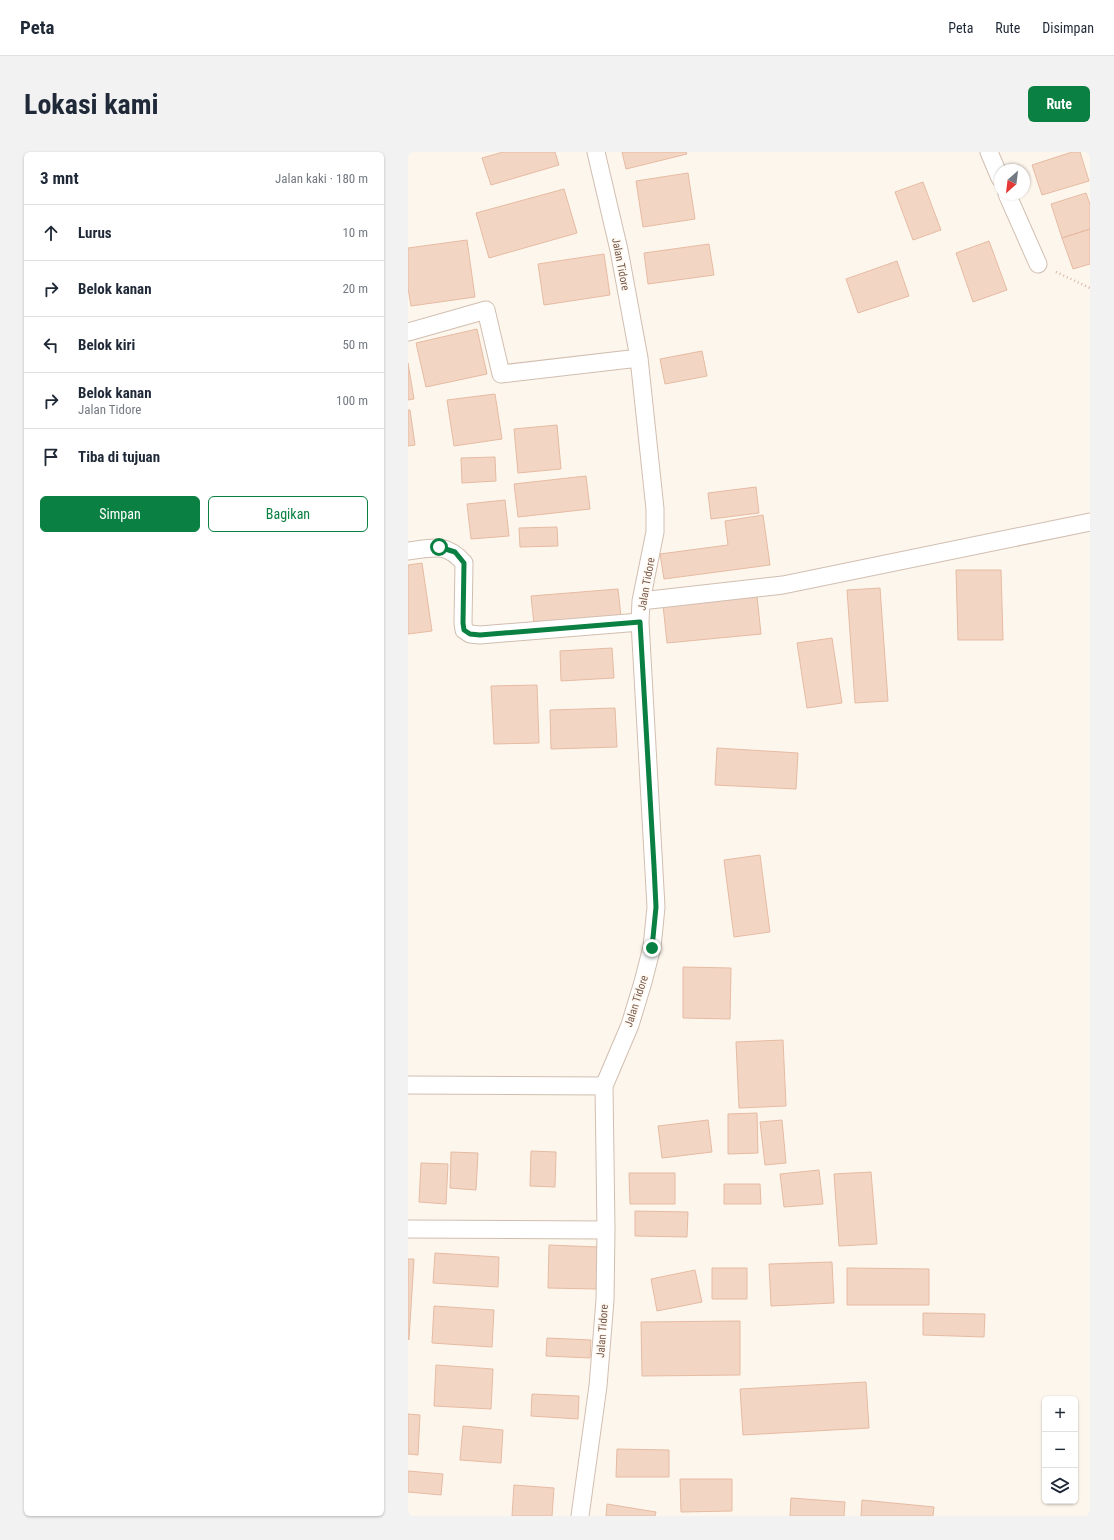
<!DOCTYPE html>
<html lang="id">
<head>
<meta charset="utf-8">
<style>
  :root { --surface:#fff; --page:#f2f2f3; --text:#1f2937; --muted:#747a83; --line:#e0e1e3; --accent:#0b8043 }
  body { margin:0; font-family:"Roboto Condensed",sans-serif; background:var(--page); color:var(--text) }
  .controls { position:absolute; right:12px; bottom:12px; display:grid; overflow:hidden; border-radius:6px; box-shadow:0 1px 3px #0004 }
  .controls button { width:36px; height:36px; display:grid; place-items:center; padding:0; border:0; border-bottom:1px solid var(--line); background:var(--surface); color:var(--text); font:20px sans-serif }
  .compass { position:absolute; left:586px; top:12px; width:36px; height:36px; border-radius:50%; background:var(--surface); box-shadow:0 1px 3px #0004; rotate:208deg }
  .stop { position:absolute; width:12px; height:12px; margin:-9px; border:3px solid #0b8043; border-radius:50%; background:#fff }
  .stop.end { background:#0b8043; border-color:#fff; box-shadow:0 1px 4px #0008 }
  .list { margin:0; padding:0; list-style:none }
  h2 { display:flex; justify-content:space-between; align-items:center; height:52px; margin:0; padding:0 16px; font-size:17px }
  h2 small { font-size:13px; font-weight:400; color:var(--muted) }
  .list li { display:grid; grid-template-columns:26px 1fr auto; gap:12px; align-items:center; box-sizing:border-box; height:56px; padding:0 16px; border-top:1px solid var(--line) }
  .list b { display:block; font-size:15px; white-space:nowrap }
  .list p { margin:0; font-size:13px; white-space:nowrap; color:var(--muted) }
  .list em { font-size:13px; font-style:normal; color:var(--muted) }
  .actions { display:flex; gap:8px; padding:12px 16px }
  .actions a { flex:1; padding:9px 0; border:1px solid var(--accent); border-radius:6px; text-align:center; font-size:14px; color:var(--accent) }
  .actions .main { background:var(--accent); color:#fff }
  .icon { flex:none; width:22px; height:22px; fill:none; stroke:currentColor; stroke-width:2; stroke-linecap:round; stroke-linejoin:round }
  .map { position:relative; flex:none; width:682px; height:1364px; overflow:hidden; border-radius:6px }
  header { display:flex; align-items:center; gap:24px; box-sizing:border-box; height:56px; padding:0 20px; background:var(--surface); border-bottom:1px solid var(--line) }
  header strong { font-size:19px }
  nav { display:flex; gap:22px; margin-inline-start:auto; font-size:14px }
  .intro { display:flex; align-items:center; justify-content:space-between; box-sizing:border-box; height:96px; padding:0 24px }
  h1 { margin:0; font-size:28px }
  .button { padding:10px 18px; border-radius:6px; background:var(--accent); color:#fff; font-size:14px; font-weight:700 }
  main { display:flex; gap:24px; padding:0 24px }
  aside { flex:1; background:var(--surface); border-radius:6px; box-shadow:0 1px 3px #0004 }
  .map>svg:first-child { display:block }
</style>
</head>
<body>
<header>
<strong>Peta</strong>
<nav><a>Peta</a><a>Rute</a><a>Disimpan</a></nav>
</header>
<div class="intro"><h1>Lokasi kami</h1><a class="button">Rute</a></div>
<main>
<aside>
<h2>3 mnt<small>Jalan kaki · 180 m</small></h2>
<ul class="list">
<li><svg class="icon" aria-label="ahead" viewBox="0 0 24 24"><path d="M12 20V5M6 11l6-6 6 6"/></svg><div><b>Lurus</b></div><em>10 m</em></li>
<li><svg class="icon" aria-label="right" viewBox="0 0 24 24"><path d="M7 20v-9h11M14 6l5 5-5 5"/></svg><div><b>Belok kanan</b></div><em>20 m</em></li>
<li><svg class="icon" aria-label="left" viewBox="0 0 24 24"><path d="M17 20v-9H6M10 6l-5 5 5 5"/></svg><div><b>Belok kiri</b></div><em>50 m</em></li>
<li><svg class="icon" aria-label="right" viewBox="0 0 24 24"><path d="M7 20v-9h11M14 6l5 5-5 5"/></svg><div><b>Belok kanan</b><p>Jalan Tidore</p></div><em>100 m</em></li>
<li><svg class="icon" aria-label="arrive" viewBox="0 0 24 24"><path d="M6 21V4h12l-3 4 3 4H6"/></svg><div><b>Tiba di tujuan</b></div></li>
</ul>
<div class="actions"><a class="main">Simpan</a><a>Bagikan</a></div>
</aside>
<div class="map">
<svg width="682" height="1364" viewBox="0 0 682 1364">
  <rect width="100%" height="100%" fill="#fdf6ec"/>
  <path fill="#f3d5c3" stroke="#e6bba3" d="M95 0H147L151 13 83 33 74 6Z
    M214 0H278L279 2 218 17Z
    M664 0H672L681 29 634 43 624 13Z
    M280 21 287 67 235 75 228 29Z
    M515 30 533 78 505 88 487 40Z
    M156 37 169 81 81 106 68 61Z
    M678 41 682 52V77L654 86 643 52Z
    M682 77V112L665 117 654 86Z
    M59 88 67 145 3 154 0 136V96Z
    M581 89 599 138 565 150 548 101Z
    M301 92 306 123 240 132 236 101Z
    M196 102 202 143 136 153 130 112Z
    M489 109 501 144 450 161 438 127Z
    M69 177 79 222 18 235 8 191Z
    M294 199 299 224 257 232 252 207Z
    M0 211 6 247 0 248Z
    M87 242 94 287 46 294 39 248Z
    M0 258H2L7 293 0 294Z
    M149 273 153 317 110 321 106 277Z
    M87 305 88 329 54 331 53 306Z
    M178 324 182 357 110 365 106 332Z
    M348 335 351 361 303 367 300 341Z
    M97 348 101 384 63 387 59 352Z
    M355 363 362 413 256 427 252 402 320 393 317 369Z
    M149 375 150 394 112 395 111 376Z
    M14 411 24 479 0 482V413Z
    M548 418H593L595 488H550Z
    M472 436 480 549 447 551 439 438Z
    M210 437 213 465 126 472 123 444Z
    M349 444 353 482 259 491 255 453Z
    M424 486 434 551 399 556 389 491Z
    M204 496 206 526 153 529 152 499Z
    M129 533 131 591 86 592 83 534Z
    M207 556 209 595 143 597 142 558Z
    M309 596 390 601 388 637 307 633Z
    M352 703 362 780 326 785 316 708Z
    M275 815 323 816 322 867 275 866Z
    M375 888 378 954 331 956 328 890Z
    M349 961 350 1001 320 1002V962Z
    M300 968 304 1000 254 1006 250 974Z
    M374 968 378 1011 357 1013 352 970Z
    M123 999 148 1000 147 1035 122 1034Z
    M43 1000 70 1001 68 1038 42 1036Z
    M13 1011 40 1012 38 1052 11 1050Z
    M411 1018 415 1052 376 1055 372 1022Z
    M463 1020 469 1092 431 1094 426 1022Z
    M221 1021H267V1052H222Z
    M316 1032H352L353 1052H316Z
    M227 1059 280 1060 279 1085 227 1084Z
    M141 1093 190 1095 188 1137 140 1136Z
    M27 1101 91 1105 90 1135 25 1131Z
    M0 1107H6L1 1188 0 1187Z
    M424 1110 426 1151 363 1154 361 1112Z
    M304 1116H339V1147H304Z
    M439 1116 521 1117V1153H439Z
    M287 1118 294 1150 249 1159 243 1127Z
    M26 1154 86 1158 84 1195 24 1191Z
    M515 1161 577 1162 576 1185 515 1183Z
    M332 1169V1223L234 1224 233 1170Z
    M139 1186 183 1188 182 1206 138 1204Z
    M28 1213 85 1217 83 1257 26 1254Z
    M458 1230 461 1276 335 1283 332 1237Z
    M124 1242 171 1244 170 1267 123 1264Z
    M0 1262 12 1263 10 1303 0 1302Z
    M55 1274 95 1278 93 1311 52 1308Z
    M209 1297 261 1298V1325H208Z
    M0 1319 35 1322 33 1343 0 1340Z
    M272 1327H324V1359L273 1360Z
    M106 1333 146 1336 144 1364H104Z
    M383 1346 437 1350 436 1364H382Z
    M454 1348 526 1355 525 1364H453Z
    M199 1352 248 1360 247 1364H198Z"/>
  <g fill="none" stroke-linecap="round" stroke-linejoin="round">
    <g stroke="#d1beb0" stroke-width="19">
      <path id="street" d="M581 0 592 26
        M599 42 630 112
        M0 180 78 158 93 222 231 206
        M0 399C25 396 38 390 56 411L55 471 56 478 62 482 72 483 232 470
        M233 449 375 433 682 370
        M0 933 196 934
        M0 1077 198 1078
        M172 1364 190 1234 197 1148 198 1078 196 934 222 873 235 830 244 795 248 755 232 470 233 449 247 380V357L231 206 211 98 188 0"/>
    </g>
    <path stroke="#d9b8a5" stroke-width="2.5" stroke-dasharray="1 3" stroke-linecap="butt" d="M648 120 682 136"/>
    <use href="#street" stroke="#fff" stroke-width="17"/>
  </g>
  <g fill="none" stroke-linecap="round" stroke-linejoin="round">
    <path stroke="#0b8043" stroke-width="5" d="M31 395 47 400 56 411 55 471 56 478 62 482 72 483 232 470 246 714 248 755 244 796"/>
  </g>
  <g text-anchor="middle" stroke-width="3.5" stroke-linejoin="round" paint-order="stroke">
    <g font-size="11" fill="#7a5c4d" stroke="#fffaf3">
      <text transform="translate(213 112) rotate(79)" y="4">Jalan Tidore</text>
      <text transform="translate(238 432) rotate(-80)" y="4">Jalan Tidore</text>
      <text transform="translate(228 849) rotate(-72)" y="4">Jalan Tidore</text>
      <text transform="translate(194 1179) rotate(-86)" y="4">Jalan Tidore</text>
    </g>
  </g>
</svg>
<div class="controls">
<button>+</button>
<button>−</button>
<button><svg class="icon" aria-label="layers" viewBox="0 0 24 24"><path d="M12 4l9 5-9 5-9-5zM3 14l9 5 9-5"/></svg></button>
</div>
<svg class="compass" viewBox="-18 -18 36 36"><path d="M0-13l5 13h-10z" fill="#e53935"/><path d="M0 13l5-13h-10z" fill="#747a83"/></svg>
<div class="stop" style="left:31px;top:395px"></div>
<div class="stop end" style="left:244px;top:796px"></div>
</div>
</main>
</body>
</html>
